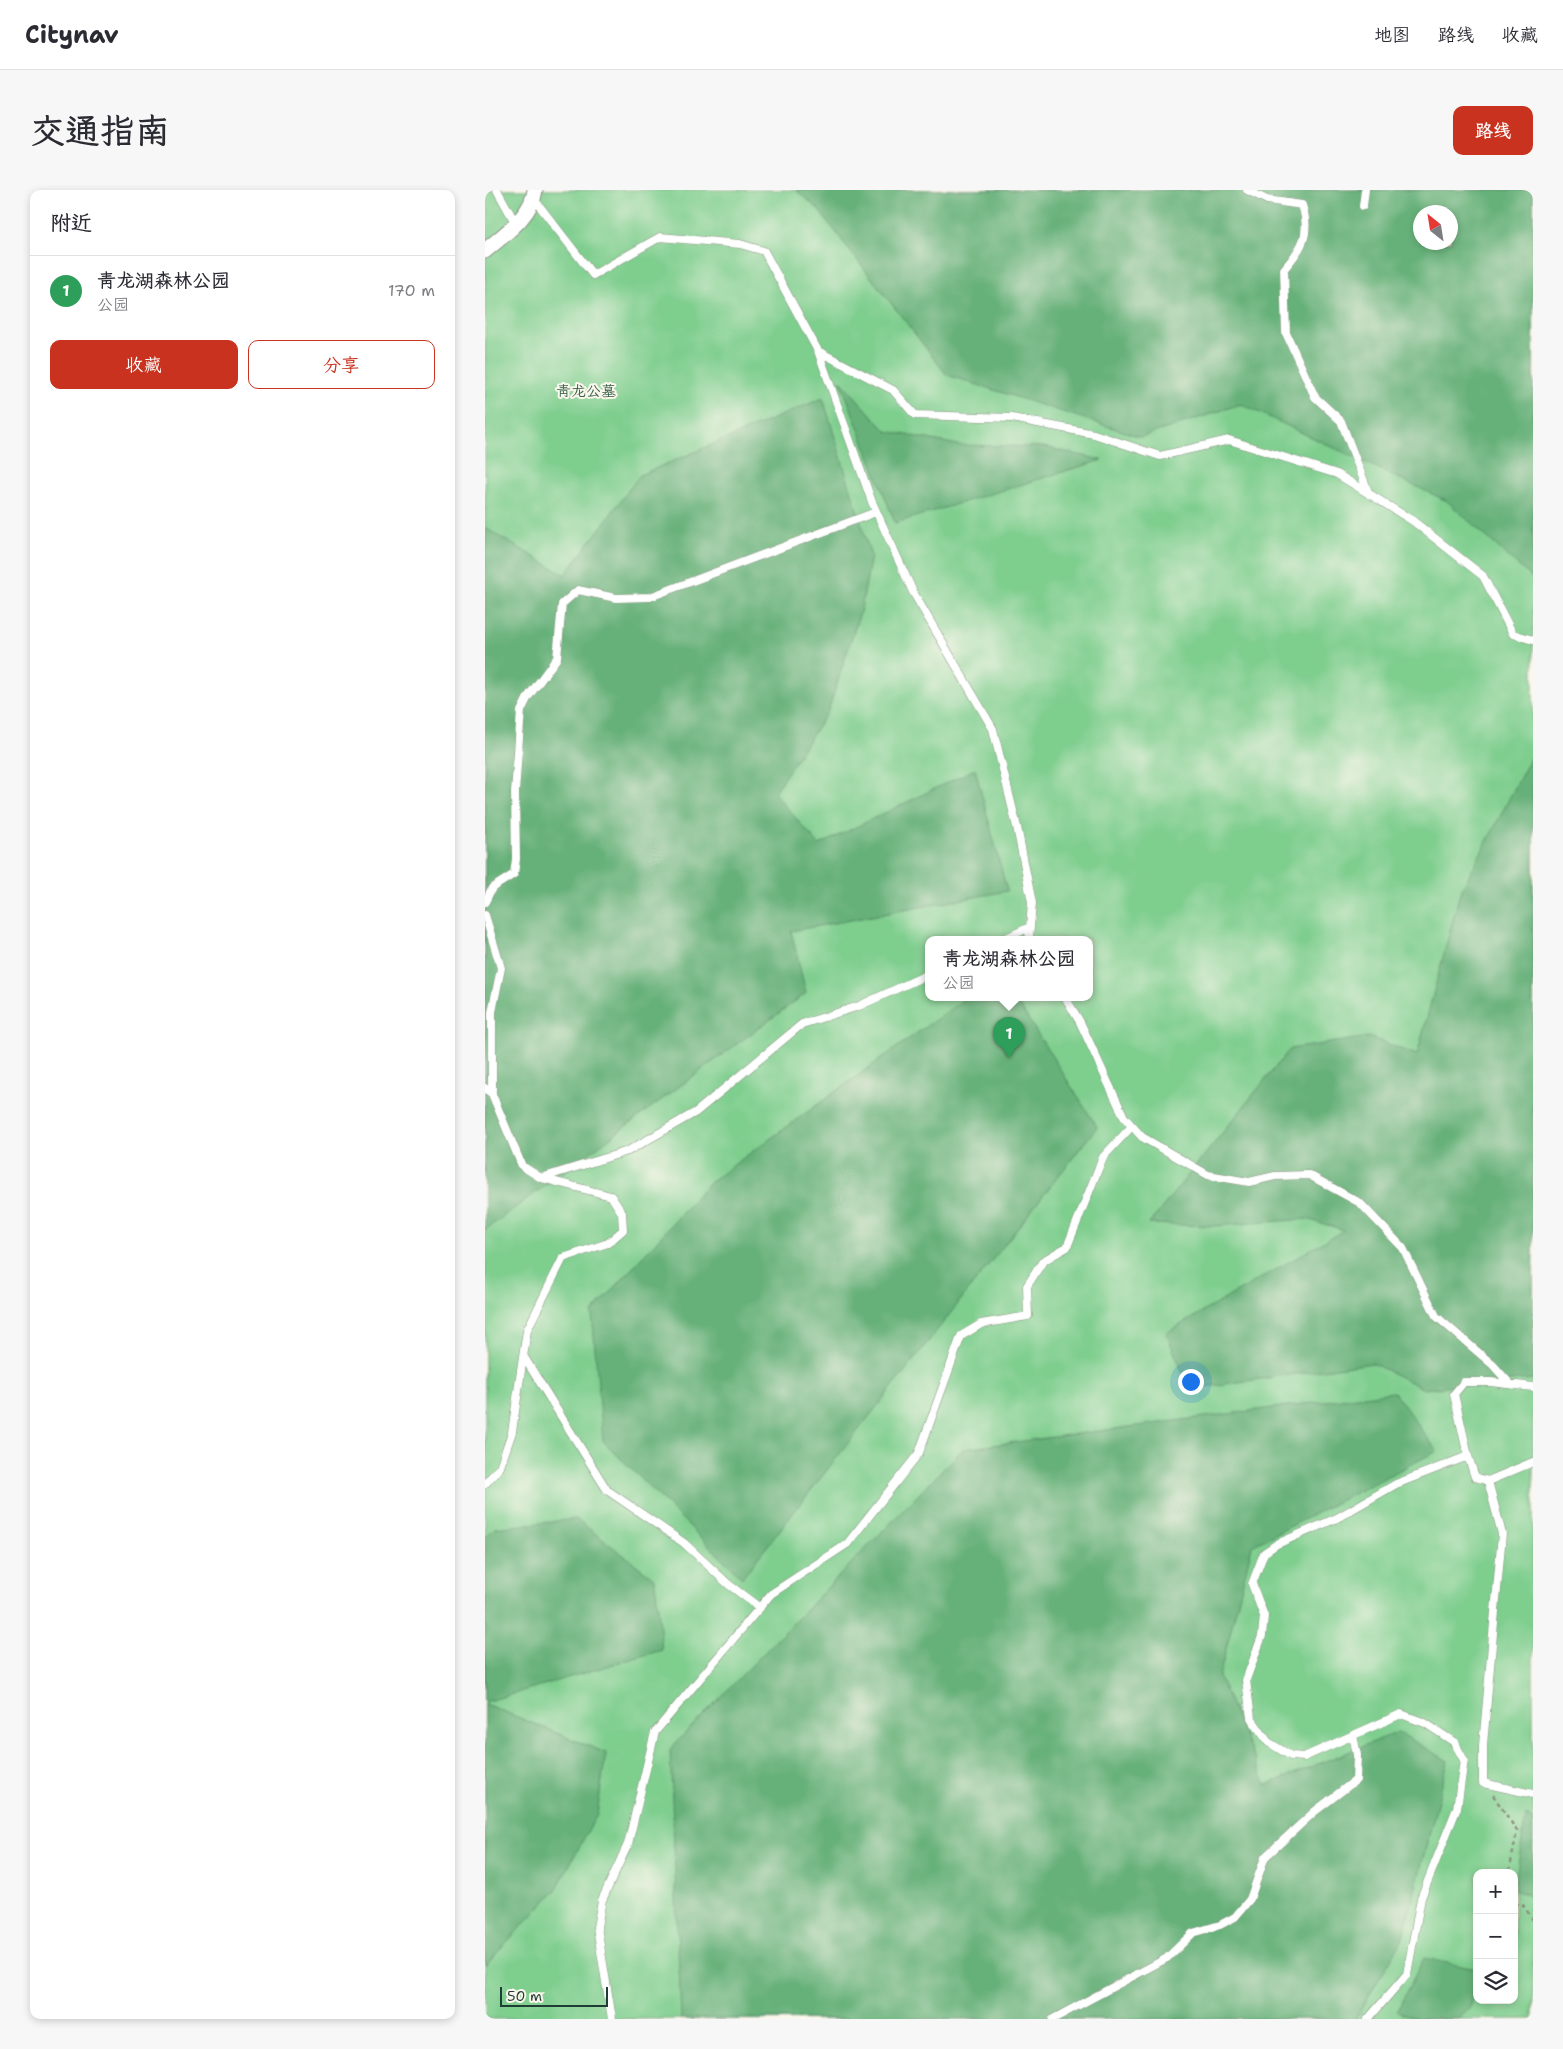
<!DOCTYPE html>
<html lang="zh">
<head>
<meta charset="utf-8">
<style>
  :root { --surface:#fff; --page:#f7f7f7; --text:#2b2b33; --muted:#7c7c81; --line:#e1e1e2; --accent:#c8321e }
  body { margin:0; font-family:"Shantell Sans","LXGW WenKai TC",sans-serif; background:var(--page); color:var(--text) }
  .controls { position:absolute; right:15px; bottom:15px; display:grid; overflow:hidden; border-radius:10px; box-shadow:0 2px 8px #0003 }
  .controls button { width:45px; height:45px; display:grid; place-items:center; padding:0; border:0; border-bottom:1px solid var(--line); background:var(--surface); color:var(--text); font:25px sans-serif }
  .compass { position:absolute; left:928px; top:15px; width:45px; height:45px; border-radius:50%; background:var(--surface); box-shadow:0 2px 8px #0003; rotate:330deg }
  .scale { position:absolute; left:15px; bottom:12px; width:108px; box-sizing:border-box; padding-left:5px; border:2px solid #1f3d34; border-top:0; font-size:14px; line-height:18px; white-space:nowrap; color:#1f3d34; -webkit-text-stroke:4px #fbf7ec; paint-order:stroke }
  .you { position:absolute; left:705px; top:1191px; width:18px; height:18px; margin:-12px; border:4px solid #fff; border-radius:50%; background:#1a73e8; box-shadow:0 0 0 8px #1a73e833 }
  .badge { display:grid; place-items:center; width:32px; height:32px; border-radius:50%; background:var(--accent); color:#fff; font-size:16px; font-weight:700 }
  .pin { position:absolute; translate:-50% -41px; filter:drop-shadow(0 1px 2px #0008) }
  .pin::after { content:''; position:absolute; top:26px; width:18px; height:15px; background:inherit; clip-path:polygon(0 0,100% 0,50% 100%) }
  .popup { position:absolute; left:440px; top:746px; width:168px; height:65px; box-sizing:border-box; display:grid; place-content:center; border-radius:10px; background:var(--surface); filter:drop-shadow(0 1px 4px #0005); font-size:16px; white-space:nowrap; color:var(--muted) }
  .popup b { font-size:19px; color:var(--text) }
  .popup::after { content:''; position:absolute; left:50%; top:100%; margin-left:-10px; border:10px solid transparent; border-top-color:var(--surface) }
  .list { margin:0; padding:0; list-style:none }
  h2 { display:flex; justify-content:space-between; align-items:center; height:65px; margin:0; padding:0 20px; font-size:21px }
  h2 small { font-size:16px; font-weight:400; color:var(--muted) }
  .list li { display:grid; grid-template-columns:32px 1fr auto; gap:15px; align-items:center; box-sizing:border-box; height:70px; padding:0 20px; border-top:1px solid var(--line) }
  .list b { display:block; font-size:19px; white-space:nowrap }
  .list p { margin:0; font-size:16px; white-space:nowrap; color:var(--muted) }
  .list em { font-size:16px; font-style:normal; color:var(--muted) }
  .actions { display:flex; gap:10px; padding:15px 20px }
  .actions a { flex:1; padding:11px 0; border:1px solid var(--accent); border-radius:10px; text-align:center; font-size:18px; color:var(--accent) }
  .actions .main { background:var(--accent); color:#fff }
  .icon { flex:none; width:28px; height:28px; fill:none; stroke:currentColor; stroke-width:2; stroke-linecap:round; stroke-linejoin:round }
  .map { position:relative; flex:none; width:1048px; height:1829px; overflow:hidden; border-radius:10px }
  header { display:flex; align-items:center; gap:30px; box-sizing:border-box; height:70px; padding:0 25px; background:var(--surface); border-bottom:1px solid var(--line) }
  header strong { font-size:24px }
  nav { display:flex; gap:28px; margin-inline-start:auto; font-size:18px }
  .intro { display:flex; align-items:center; justify-content:space-between; box-sizing:border-box; height:120px; padding:0 30px }
  h1 { margin:0; font-size:35px }
  .button { padding:12px 22px; border-radius:10px; background:var(--accent); color:#fff; font-size:18px; font-weight:700 }
  main { display:flex; gap:30px; padding:0 30px }
  aside { flex:1; background:var(--surface); border-radius:10px; box-shadow:0 2px 8px #0003 }
  .map>svg:first-child { display:block }
</style>
</head>
<body>
<header>
<strong>Citynav</strong>
<nav><a>地图</a><a>路线</a><a>收藏</a></nav>
</header>
<div class="intro"><h1>交通指南</h1><a class="button">路线</a></div>
<main>
<aside>
<h2>附近<small></small></h2>
<ul class="list">
<li><span class="badge" style="background:#2e9e5b">1</span><div><b>青龙湖森林公园</b><p>公园</p></div><em>170 m</em></li>
</ul>
<div class="actions"><a class="main">收藏</a><a>分享</a></div>
</aside>
<div class="map">
<svg width="1048" height="1829" viewBox="0 0 1048 1829">
  <rect width="100%" height="100%" fill="#fbf7ec"/>
  <filter id="ink" filterUnits="userSpaceOnUse"><feTurbulence type="fractalNoise" baseFrequency=".02" numOctaves="2"/><feDisplacementMap in="SourceGraphic" scale="10" xChannelSelector="R" yChannelSelector="G"/><feConvolveMatrix kernelMatrix="1 2 1 2 8 2 1 2 1" color-interpolation-filters="sRGB"/></filter>
  <filter id="wash" filterUnits="userSpaceOnUse"><feTurbulence type="fractalNoise" baseFrequency=".0096" numOctaves="4" result="noise"/><feDisplacementMap in="SourceGraphic" scale="20" xChannelSelector="R" yChannelSelector="G"/><feGaussianBlur stdDeviation="1.12" result="paint"/><feColorMatrix in="noise" values="0 0 0 0 0 0 0 0 0 0 0 0 0 0 0 0 0 1.4 0 .05"/><feComposite in="paint" operator="in"/></filter>
  <g filter="url(#wash)">
    <rect width="100%" height="100%" fill="#f3e6cb"/>
    <path fill="#7ece8e" stroke="#4e8661" fill-rule="evenodd" d="M0 0H1048V1829H0ZM936 22H966V52H936ZM444 749H604V807H444ZM992 1683H1029V1810H992Z"/>
    <path fill="#66b179" stroke="#427756" fill-rule="evenodd" d="M311 0H1048V389L962 311 756 214 656 247 462 185 332 18ZM936 22H966V52H936Z
      M355 190 401 241 473 255 559 257 617 270 410 333Z
      M338 208 386 366 376 419 343 521 289 603 334 655 490 579 522 701 306 741 321 803 0 1040V338L80 385 155 285Z
      M1048 563V1189L939 1199 887 1173 705 1199 681 1143 859 1040 822 1029 728 1036 664 1034 805 859 884 847 932 865 975 703Z
      M482 807H529L612 937 257 1388 118 1251 107 1123 225 992Z
      M909 1202 952 1261 767 1356 734 1487 781 1595 913 1542 963 1571 917 1751 870 1829H196L185 1559 478 1259Z
      M91 1329 170 1389 177 1460 0 1512V1348L9 1338Z
      M0 1514 121 1563 112 1624 71 1700 0 1775Z
      M1041 1626 1048 1630 1047 1707 1029 1700Z
      M939 1768 991 1779 985 1817 973 1829H934L912 1821Z"/>
  </g>
  <g filter="url(#ink)">
    <g fill="none" stroke-linecap="round" stroke-linejoin="round">
      <g stroke="#899280" stroke-width="9">
        <path id="lane" d="M12 0 31 34
          M762 0 782 10 817 15C826 44 818 57 799 79L801 143 830 207 856 231 884 304
          M49 9 108 85 175 47 255 54 279 61 333 161 408 200 430 225 527 228 609 244 675 266 744 250 852 284 928 331 998 386 1028 444 1048 450
          M878 16 880 0
          M333 161 387 312 428 402 508 539 532 637 547 713 544 749
          M0 712 7 698 29 684 31 669 30 602 36 521 43 507 72 468 77 414 93 400 131 408 165 407 391 322
          M0 725 16 778 7 822V904
          M519 749 545 737
          M580 807 595 832 639 927 657 947 723 985 764 992 790 986 824 985 875 1013 918 1058 951 1126 1008 1175 1025 1194
          M0 898 7 904 37 976 56 988 143 961 211 922 317 834 374 816 444 784
          M39 1167 122 1300 199 1353 243 1394 275 1418
          M983 1266 990 1287 1003 1291 1048 1272
          M1003 1291 1017 1344 998 1555V1593L1048 1604
          M0 1294 15 1277 27 1242 42 1140 78 1068 123 1053 138 1040 137 1023 126 1006 56 988
          M127 1829 112 1737 117 1710 143 1654 170 1542 286 1404 362 1354 434 1263 476 1146 496 1134 543 1126 542 1096 558 1071 582 1057 618 967 647 936
          M568 1829 682 1768 708 1743 735 1735 750 1727 765 1709 780 1667 829 1622 871 1590 872 1565 868 1545
          M883 1829 922 1784 936 1708 972 1618 979 1570 969 1552 940 1533 916 1524 819 1567 806 1566 783 1552 766 1528 761 1490 777 1446 779 1426 767 1394 779 1363 792 1354 852 1328 911 1294 983 1266 969 1204 979 1192H1006L1048 1197"/>
      </g>
      <g stroke="#899280" stroke-width="17">
        <path id="street" d="M0 61C18 45 47 26 50 0"/>
      </g>
      <path stroke="#899280" stroke-width="2.5" stroke-dasharray="4 4" stroke-linecap="butt" d="M1008 1605 1032 1641 1024 1683
        M1029 1713 1038 1715 1048 1730"/>
      <use href="#lane" stroke="#fff" stroke-width="8"/>
      <use href="#street" stroke="#fff" stroke-width="15"/>
    </g>
  </g>
  <g text-anchor="middle" stroke-width="4" stroke-linejoin="round" paint-order="stroke">
    <g font-size="15" fill="#37614a" stroke="#fbf7ec">
      <text x="101" y="206">青龙公墓</text>
    </g>
  </g>
</svg>
<div class="controls">
<button>+</button>
<button>−</button>
<button><svg class="icon" aria-label="layers" viewBox="0 0 24 24"><path d="M12 4l9 5-9 5-9-5zM3 14l9 5 9-5"/></svg></button>
</div>
<svg class="compass" viewBox="-18 -18 36 36"><path d="M0-13l5 13h-10z" fill="#e53935"/><path d="M0 13l5-13h-10z" fill="#7c7c81"/></svg>
<div class="scale">50 m</div>
<div class="you"></div>
<div class="pin badge" style="left:524px;top:868px;background:#2e9e5b">1</div>
<div class="popup"><b>青龙湖森林公园</b>公园</div>
</div>
</main>
</body>
</html>
